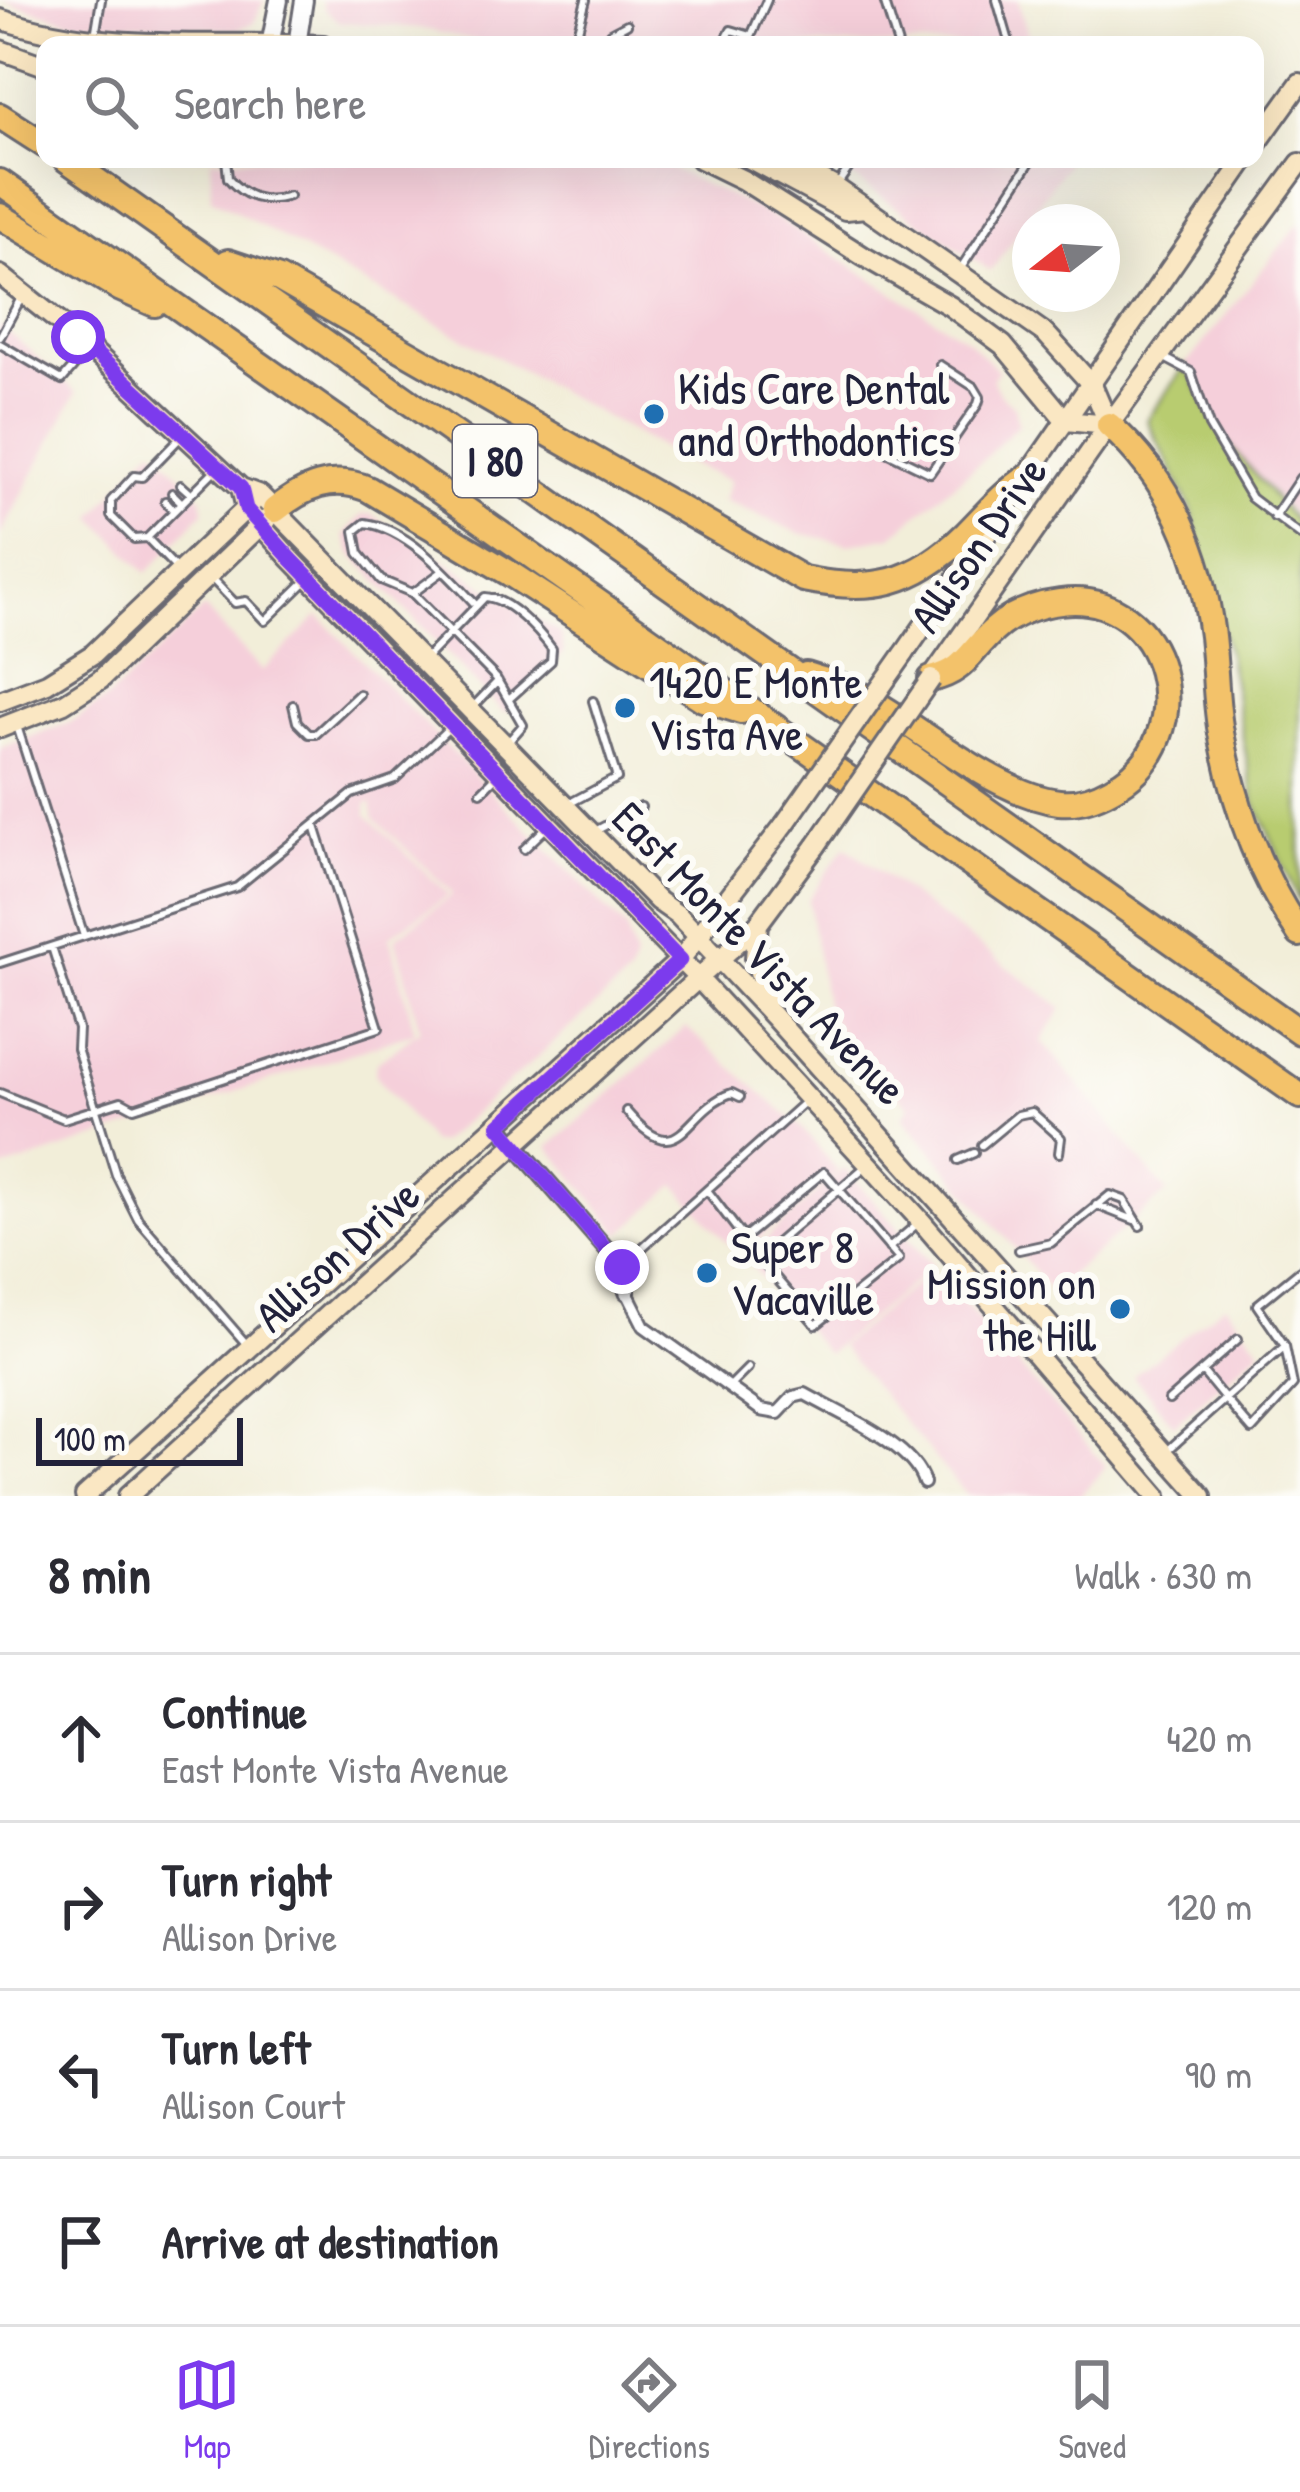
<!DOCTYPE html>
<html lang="en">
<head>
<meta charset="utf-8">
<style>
  :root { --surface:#fff; --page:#f7f7f7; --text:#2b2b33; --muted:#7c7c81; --line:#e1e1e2; --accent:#7c3aed }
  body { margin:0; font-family:"Patrick Hand",sans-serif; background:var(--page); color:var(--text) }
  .compass { position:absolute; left:1012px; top:204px; width:108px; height:108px; border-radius:50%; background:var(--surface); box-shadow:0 12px 48px #0002; rotate:253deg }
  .scale { position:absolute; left:36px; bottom:30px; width:207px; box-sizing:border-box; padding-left:12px; border:6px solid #22223b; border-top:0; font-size:33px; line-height:42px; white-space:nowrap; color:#22223b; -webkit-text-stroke:9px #fdfcf7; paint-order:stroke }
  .stop { position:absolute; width:36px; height:36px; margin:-27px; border:9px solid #7c3aed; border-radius:50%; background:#fff }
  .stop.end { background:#7c3aed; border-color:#fff; box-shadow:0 3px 12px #0008 }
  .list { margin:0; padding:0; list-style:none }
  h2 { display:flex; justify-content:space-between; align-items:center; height:156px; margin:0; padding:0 48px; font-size:51px }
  h2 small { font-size:39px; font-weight:400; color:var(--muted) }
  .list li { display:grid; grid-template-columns:78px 1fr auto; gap:36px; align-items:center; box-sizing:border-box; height:168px; padding:0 48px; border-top:3px solid var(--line) }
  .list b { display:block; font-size:45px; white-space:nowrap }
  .list p { margin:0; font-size:39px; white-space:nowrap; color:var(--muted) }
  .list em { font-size:39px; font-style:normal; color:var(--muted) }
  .icon { flex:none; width:66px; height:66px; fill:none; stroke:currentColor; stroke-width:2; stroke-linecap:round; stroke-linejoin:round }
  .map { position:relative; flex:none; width:1300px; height:1496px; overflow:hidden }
  .search { position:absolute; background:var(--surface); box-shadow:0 12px 48px #0002; left:36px; right:36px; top:36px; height:132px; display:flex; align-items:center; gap:30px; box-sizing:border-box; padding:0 42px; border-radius:24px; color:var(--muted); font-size:45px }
  .sheet { height:828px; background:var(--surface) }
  nav { display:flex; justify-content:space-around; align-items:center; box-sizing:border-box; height:168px; border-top:3px solid var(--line); background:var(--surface); font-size:33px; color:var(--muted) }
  nav a { display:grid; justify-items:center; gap:6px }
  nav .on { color:var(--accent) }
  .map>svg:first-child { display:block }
</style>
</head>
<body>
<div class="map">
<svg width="1300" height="1496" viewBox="0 0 1300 1496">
  <rect width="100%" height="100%" fill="#fdfcf7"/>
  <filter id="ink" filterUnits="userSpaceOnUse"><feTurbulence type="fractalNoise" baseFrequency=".00833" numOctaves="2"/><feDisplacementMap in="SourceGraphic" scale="24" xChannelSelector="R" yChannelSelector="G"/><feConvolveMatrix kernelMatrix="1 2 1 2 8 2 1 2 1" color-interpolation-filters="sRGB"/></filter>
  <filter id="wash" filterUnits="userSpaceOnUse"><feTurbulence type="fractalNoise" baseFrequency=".004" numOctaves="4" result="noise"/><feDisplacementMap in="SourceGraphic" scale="48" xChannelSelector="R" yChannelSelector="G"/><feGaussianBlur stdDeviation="2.7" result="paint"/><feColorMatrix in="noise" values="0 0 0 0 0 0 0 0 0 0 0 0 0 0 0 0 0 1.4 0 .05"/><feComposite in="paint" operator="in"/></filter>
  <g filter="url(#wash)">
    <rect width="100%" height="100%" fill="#f2eed9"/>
    <path fill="#f5cfda" d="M0 0H264L254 23 236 30 71 21Z
      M321 0H1018L1031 45H498L419 28 339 22 324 9Z
      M211 159H650L780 220 969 341 999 371 992 379 1000 394 1014 406 1018 424 986 457 892 536 849 544 799 533 723 500 730 481 688 463 211 198Z
      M826 159H1065L1066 165 991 271Z
      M1300 222V523L1223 437 1186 365Z
      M0 325 77 392 0 536Z
      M153 447 193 487 202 499 204 511 147 573 93 517Z
      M371 514 561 634 564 653 504 713 351 553 344 535 362 515Z
      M204 608 262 671 319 616 626 929 635 959 630 975 441 1142 431 1143 375 1075 376 1063 420 1030 395 938 451 896V892L373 817 372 802 366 804 367 815 449 895 390 936 415 1032 0 1170V748L69 723 106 700Z
      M845 846 1063 1008 1042 1041 1167 1192 1051 1291 903 1117 910 1106 854 1052 826 1010 808 900Z
      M686 1027 802 1128 838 1171 739 1256 676 1185 621 1234 549 1147Z
      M844 1168 933 1266 827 1354 745 1258Z
      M927 1275 957 1295 1106 1466 1080 1496H967L840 1346Z
      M1225 1304 1261 1349 1174 1425 1133 1376Z"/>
    <path fill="#b8cc70" stroke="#6d7756" stroke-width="3" d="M1186 365 1223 437 1300 528V904L1254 800 1228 655 1191 509 1147 420Z"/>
  </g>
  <g filter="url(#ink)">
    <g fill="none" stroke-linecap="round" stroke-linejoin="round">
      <g stroke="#6b6972" stroke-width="12">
        <path id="service" d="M884 0 898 45
          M997 0 1010 45
          M95 36 101 0
          M574 45 586 0
          M610 45V33L627 24
          M723 45 731 30 751 36
          M747 45 767 0
          M226 159 228 178C245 198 264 204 289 196
          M837 185 855 159
          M959 271 1032 159
          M0 337 21 298
          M0 344 62 380 87 351
          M1161 356 1191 372 1209 426 1251 498 1300 535
          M887 452 930 473 978 404 980 397 974 387 940 365
          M181 485 191 494
          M172 493 182 503
          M165 501 174 511
          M1274 517 1300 478
          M147 538 134 539 111 516V501L134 476 142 477 180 438
          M175 567 147 538 215 470
          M212 579 235 603 246 601 265 621 307 580
          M413 593 443 571
          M476 605C448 575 407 528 365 523L355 531 359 553 381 580 412 593 496 678 523 725 509 741
          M426 658 485 597C508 598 539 631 552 649L551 661 510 698
          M293 705 297 722 309 734H316L359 694
          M472 708 498 681
          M17 726 84 936
          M481 792 495 778
          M570 803 617 778 593 701
          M595 831 641 807
          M524 849 546 828
          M52 947 78 1029 77 1049 116 1175 138 1219 249 1347
          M0 963 237 887 352 794 395 779 450 727
          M0 1093 64 1119 121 1101 134 1108 379 1028 315 826
          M626 1111C682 1176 682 1110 732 1093L740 1097
          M982 1145 1018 1115 1032 1112 1061 1138 1059 1153
          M958 1160 974 1153
          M707 1190 759 1258 866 1166
          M1096 1205 1134 1220
          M744 1238 824 1172 899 1259 816 1325 759 1258
          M889 1248 918 1223
          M1019 1250 1051 1243 1110 1195 1124 1200 1140 1226
          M624 1264 806 1101
          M1202 1371 1225 1399 1285 1346
          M729 1387 748 1368
          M1169 1400 1238 1339
          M1167 1451 1225 1399 1252 1430 1293 1385 1285 1346 1257 1305 1300 1270"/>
      </g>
      <g stroke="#6b6972" stroke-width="16">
        <path id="pedestrian" d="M627 1292 644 1326 761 1410 778 1413 793 1397 805 1394C840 1414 913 1444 924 1483"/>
      </g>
      <g stroke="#6b6972" stroke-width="20">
        <path id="minor" d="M499 1126 622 1267 627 1292"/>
      </g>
      <g stroke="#6b6972" stroke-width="22">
        <path id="tertiary" d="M270 45 279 0
          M297 45 304 0"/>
      </g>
      <g stroke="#6b6972" stroke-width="24">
        <path id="secondary" d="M0 19C103 54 216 40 323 45
          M0 50 45 66
          M1255 146 1300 83
          M700 159 743 180 863 256 950 306 1003 345 1066 421 1109 425
          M750 159 845 210 866 208
          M784 159 835 187 1046 334 1092 385 1109 425
          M0 275 78 337 241 488 260 495 658 901 678 915 773 1016 1202 1496
          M241 488 246 509 291 559 698 978 921 1221 1157 1496
          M904 654 1246 159
          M931 679 1109 425 1300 163
          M0 701 47 683 93 654 253 502
          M0 728 64 703 100 680 267 519
          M758 924 755 958 767 1000
          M85 1496 680 960 784 825
          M128 1496 758 924 816 846"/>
      </g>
      <g stroke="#6b6972" stroke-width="30">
        <path id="motorway" d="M0 116 45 145
          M66 159 1300 1032
          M0 182 1300 1096
          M0 216 119 288 155 304
          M228 262 279 279 803 579C872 593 914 585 966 534 987 513 1003 493 1028 477
          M1109 425C1171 479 1202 556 1212 636 1216 670 1215 705 1222 738 1235 807 1260 876 1300 934
          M275 510C304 487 332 474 368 489L509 573 703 699 741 711
          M806 675C820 680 836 683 850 689 910 718 994 795 1059 802 1078 804 1095 798 1111 789 1207 740 1167 587 1060 602 1035 605 1013 613 994 630 969 652 966 671 931 679"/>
      </g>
      <use href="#service" stroke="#fff" stroke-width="6"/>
      <use href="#pedestrian" stroke="#fff" stroke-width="10"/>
      <use href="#minor" stroke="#fff" stroke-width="14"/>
      <use href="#tertiary" stroke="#fff" stroke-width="16"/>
      <use href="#secondary" stroke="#fae7c3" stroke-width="18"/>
      <use href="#motorway" stroke="#f3c26a" stroke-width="24"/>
      <g stroke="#6b6972" stroke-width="24" stroke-linecap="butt">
        <path id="secondary-bridge" d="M784 825 904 654
          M816 846 931 679"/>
      </g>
      <use href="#secondary-bridge" stroke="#fae7c3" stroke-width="18"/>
    </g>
  </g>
  <g fill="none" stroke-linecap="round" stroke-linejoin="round" filter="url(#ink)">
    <path stroke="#7c3aed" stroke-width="15" d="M78 337 241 488 246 509 291 559 680 960 499 1126 622 1267"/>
  </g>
  <g fill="#1f6fb2" stroke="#fdfcf7" stroke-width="4.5">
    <circle cx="654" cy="414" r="12"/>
    <circle cx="625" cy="708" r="12"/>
    <circle cx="707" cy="1273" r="12"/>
    <circle cx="1120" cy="1309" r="12"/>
  </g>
  <g text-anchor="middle" stroke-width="12" stroke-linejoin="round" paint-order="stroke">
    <rect fill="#fdfcf7" stroke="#646373" stroke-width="3" x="453" y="425" width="84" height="72" rx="9"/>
    <g font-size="42" font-weight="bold" fill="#22223b">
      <text x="495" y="476">I 80</text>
    </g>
    <g font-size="45" fill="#22223b" stroke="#fdfcf7" text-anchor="start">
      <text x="678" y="404">Kids Care Dental<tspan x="678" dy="52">and Orthodontics</tspan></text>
      <text x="649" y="698">1420 E Monte<tspan x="649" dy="52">Vista Ave</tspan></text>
      <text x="731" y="1263">Super 8<tspan x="731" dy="52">Vacaville</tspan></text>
      <text x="1096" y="1299" text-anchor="end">Mission on<tspan x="1096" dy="52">the Hill</tspan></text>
    </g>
    <g font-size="45" fill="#22223b" stroke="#fdfcf7">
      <text transform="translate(978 544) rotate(-55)" y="16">Allison Drive</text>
      <text transform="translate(760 953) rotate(46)" y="16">East Monte Vista Avenue</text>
      <text transform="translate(337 1255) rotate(-42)" y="16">Allison Drive</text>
    </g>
  </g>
</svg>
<svg class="compass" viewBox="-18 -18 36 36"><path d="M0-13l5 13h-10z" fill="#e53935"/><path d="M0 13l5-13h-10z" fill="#7c7c81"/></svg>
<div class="scale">100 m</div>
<div class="stop" style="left:78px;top:337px"></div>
<div class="stop end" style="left:622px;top:1267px"></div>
<div class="search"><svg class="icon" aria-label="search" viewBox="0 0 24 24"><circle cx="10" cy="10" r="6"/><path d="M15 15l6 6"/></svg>Search here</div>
</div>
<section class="sheet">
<h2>8 min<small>Walk · 630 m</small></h2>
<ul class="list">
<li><svg class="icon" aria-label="ahead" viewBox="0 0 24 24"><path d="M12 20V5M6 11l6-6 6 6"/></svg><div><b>Continue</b><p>East Monte Vista Avenue</p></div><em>420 m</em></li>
<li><svg class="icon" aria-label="right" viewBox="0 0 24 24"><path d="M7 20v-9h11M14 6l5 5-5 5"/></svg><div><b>Turn right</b><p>Allison Drive</p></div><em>120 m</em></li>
<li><svg class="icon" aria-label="left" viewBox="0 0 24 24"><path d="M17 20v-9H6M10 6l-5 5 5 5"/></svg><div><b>Turn left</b><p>Allison Court</p></div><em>90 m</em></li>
<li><svg class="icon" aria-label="arrive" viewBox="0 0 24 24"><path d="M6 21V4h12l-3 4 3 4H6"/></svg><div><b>Arrive at destination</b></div></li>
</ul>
</section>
<nav>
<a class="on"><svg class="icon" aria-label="map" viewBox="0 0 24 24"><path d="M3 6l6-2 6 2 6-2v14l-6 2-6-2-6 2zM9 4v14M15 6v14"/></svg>Map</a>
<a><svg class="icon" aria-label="directions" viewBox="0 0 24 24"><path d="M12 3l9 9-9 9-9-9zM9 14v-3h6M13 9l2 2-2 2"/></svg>Directions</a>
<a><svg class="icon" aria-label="saved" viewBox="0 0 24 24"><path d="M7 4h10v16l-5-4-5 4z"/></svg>Saved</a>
</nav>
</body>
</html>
